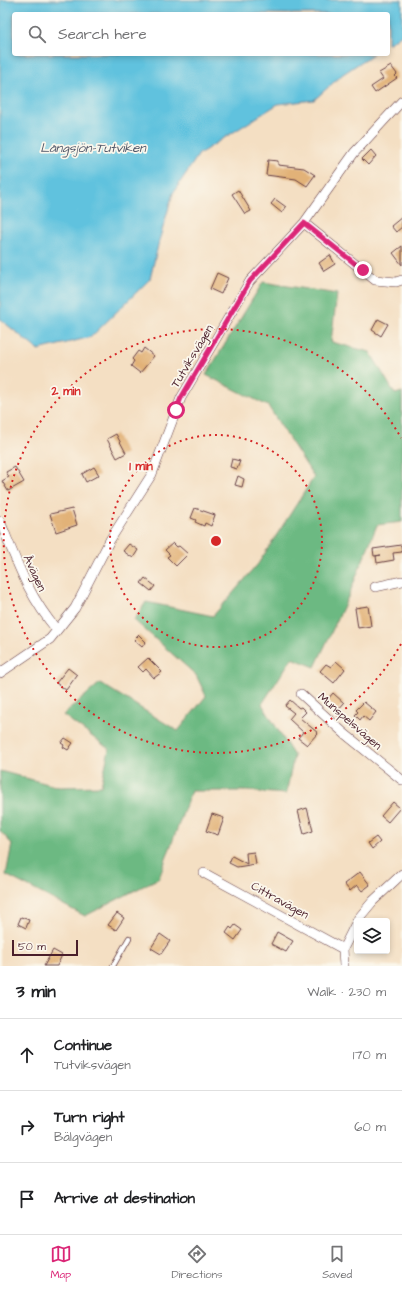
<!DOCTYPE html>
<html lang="en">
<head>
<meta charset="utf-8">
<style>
  :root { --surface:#fff; --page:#f2f2f2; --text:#202124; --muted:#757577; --line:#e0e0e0; --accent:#db2777 }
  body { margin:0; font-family:"Architects Daughter",sans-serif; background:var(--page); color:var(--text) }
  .controls { position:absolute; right:12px; bottom:12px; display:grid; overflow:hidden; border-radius:4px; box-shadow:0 2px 6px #0003 }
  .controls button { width:36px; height:36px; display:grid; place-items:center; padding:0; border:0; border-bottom:1px solid var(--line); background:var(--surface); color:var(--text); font:20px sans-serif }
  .scale { position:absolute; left:12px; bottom:10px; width:66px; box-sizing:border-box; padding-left:4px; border:2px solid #4a1f2b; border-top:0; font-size:11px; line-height:14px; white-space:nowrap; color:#4a1f2b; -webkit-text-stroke:3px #fbf7ec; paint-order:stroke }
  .stop { position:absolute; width:12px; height:12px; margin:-9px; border:3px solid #db2777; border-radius:50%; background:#fff }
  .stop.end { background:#db2777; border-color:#fff; box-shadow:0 1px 4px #0008 }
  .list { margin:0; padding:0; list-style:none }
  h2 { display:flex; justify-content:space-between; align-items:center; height:52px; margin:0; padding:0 16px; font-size:17px }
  h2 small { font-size:13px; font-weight:400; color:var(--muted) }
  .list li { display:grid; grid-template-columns:26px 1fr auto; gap:12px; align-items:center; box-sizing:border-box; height:72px; padding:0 16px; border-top:1px solid var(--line) }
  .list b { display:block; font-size:15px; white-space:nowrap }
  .list p { margin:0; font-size:13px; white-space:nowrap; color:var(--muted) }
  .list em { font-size:13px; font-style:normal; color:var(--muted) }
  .icon { flex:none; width:22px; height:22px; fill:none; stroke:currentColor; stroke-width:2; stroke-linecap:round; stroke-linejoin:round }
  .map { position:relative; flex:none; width:402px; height:966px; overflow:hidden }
  .search { position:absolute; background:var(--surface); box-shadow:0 2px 6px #0003; left:12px; right:12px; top:12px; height:44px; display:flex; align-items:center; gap:10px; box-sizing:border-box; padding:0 14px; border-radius:4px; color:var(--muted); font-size:15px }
  .sheet { height:268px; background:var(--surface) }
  nav { display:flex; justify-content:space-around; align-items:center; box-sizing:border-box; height:56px; border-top:1px solid var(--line); background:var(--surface); font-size:11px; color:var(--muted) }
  nav a { display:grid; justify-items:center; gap:2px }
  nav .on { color:var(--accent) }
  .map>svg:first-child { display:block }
</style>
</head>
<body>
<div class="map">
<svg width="402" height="966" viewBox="0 0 402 966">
  <rect width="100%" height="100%" fill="#fbf7ec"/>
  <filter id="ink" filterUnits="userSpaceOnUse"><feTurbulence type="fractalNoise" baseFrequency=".025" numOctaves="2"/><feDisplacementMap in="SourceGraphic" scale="8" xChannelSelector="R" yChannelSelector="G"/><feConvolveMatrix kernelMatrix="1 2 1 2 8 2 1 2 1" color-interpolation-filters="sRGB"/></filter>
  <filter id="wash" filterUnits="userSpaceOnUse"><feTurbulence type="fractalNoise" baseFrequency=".012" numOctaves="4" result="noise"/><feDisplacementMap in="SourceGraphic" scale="16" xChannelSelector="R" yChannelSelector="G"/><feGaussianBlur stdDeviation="0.9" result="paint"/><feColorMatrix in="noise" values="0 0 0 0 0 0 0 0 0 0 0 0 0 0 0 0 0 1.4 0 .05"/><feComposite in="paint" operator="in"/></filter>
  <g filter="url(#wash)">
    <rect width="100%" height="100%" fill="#f4dfc3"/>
    <path fill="#6cb982" stroke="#5b6c56" d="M263 282 337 294 331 342 370 352 395 394 402 392V522L377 525 348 597 315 667 292 658 262 704 294 756 286 794 247 791H191L159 878 85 916 6 875 12 844 0 831V771L59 787 101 786 109 749 63 715 100 683 178 731 206 696 196 675 134 620 146 602 213 616 258 564 314 477 268 406 206 375Z"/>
    <path fill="#60c2de" stroke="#557084" d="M0 0H402V34L388 44V14H14V54H373L343 74 314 100 278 104 199 154 173 193 159 241 150 279 91 337 38 350 0 319Z"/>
    <g id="blocks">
      <path fill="#e2b278" d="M391 66 397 74 395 76 397 78 375 93 371 87 383 79 379 73Z
        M371 150 376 156 368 165 362 159Z
        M268 160 278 161V165L304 168 315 175 307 186 296 179 266 175Z
        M238 190 251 211 245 214 232 194Z
        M275 199 286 207 282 213 271 204Z
        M402 217V227L396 232 391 226Z
        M402 246V265L393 253Z
        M330 255 335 264 324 271 319 263Z
        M217 273 228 278 221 294 210 289Z
        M378 319 388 324 381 336 372 330Z
        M144 348 154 356 140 373 131 366 134 361 132 359 138 351 141 353Z
        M116 434 126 453 117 458 107 439Z
        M232 459 240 461 237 469 230 467Z
        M15 467 24 482 8 491 2 481 9 477 6 472Z
        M94 467 99 475 86 482 82 474Z
        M238 476 244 479 242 487 235 485Z
        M195 508 215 515 211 526 205 523 204 526 195 522 196 520 191 518Z
        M72 509 77 525 56 532 50 514Z
        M173 543 177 547 179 546 188 554 176 566 167 557 170 555 165 550Z
        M129 544 138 550 133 558 123 551Z
        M401 545 402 552 393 553 394 560 377 563 376 556 381 555 374 556 373 549Z
        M145 578 155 586 151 591 141 583Z
        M368 606 371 626 358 628 355 608Z
        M139 635 146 642 142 647 134 640Z
        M148 658 162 672 154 678 146 669 143 672 138 667Z
        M336 661 345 669 334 683 320 671 326 664 331 667Z
        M68 668 77 675 66 690 56 683Z
        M333 693 344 703 338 710 327 700Z
        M290 700 299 708 301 707 306 712 300 718 318 733 307 745 298 738 303 732 289 719 294 713 285 706Z
        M364 702 376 712 369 721 363 716 360 720 355 715 358 712 356 710Z
        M65 738 73 743 68 750 63 747 64 745 61 743Z
        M393 802 400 808 388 822 381 816Z
        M307 808 313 831 304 834 298 811Z
        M212 814 224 818 218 835 206 831Z
        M376 837 380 842 372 849 368 843Z
        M254 852 256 864 237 867 229 863 232 856 247 864 246 853Z
        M360 872 370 885 362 891 357 885 350 891 344 884Z
        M117 913 124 918 116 930 108 925Z
        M21 917 29 920 26 928 18 924Z
        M235 925 242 930 235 940 226 933 230 927 232 929Z
        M277 932 293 941 286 952 271 944Z
        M160 934 170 941 161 954 151 948Z
        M53 950 62 955 57 966H44Z"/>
    </g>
  </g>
  <g filter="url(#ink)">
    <use href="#blocks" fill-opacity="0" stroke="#643c42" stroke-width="1"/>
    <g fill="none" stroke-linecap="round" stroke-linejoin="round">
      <g stroke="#643c42" stroke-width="6">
        <path id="service" d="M113 966 129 938"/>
      </g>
      <g stroke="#643c42" stroke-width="10">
        <path id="minor" d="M304 223 375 280 396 282 402 280
          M0 521C17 562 28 596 57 630
          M375 587 402 581
          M0 673 50 639 75 608 110 540 152 474 181 398 250 281 304 223 354 153 402 101
          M301 694 345 734 402 780
          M204 873 343 949
          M344 966 343 949 358 919 373 901 402 874"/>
      </g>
      <use href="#service" stroke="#fff" stroke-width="4.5"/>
      <use href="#minor" stroke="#fff" stroke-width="9"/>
    </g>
  </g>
  <g fill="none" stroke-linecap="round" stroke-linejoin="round" filter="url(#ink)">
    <path stroke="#db2777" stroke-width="5" d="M176 410 181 398 250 281 304 223 363 270"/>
  </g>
  <g fill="none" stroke="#d62828" stroke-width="2" stroke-dasharray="2 4">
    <circle cx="216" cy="541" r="106"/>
    <path d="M401 644A212 212 0 1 1 401 438"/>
  </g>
  <g text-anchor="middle" stroke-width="3.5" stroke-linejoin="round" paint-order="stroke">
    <g font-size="12" fill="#4a1f2b" stroke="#fbf7ec">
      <text transform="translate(192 356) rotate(-59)" y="4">Tutviksvägen</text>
      <text transform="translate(35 573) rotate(65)" y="4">Åvägen</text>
      <text transform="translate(350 721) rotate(41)" y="4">Munspelsvägen</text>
      <text transform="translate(280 900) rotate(29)" y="4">Cittravägen</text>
    </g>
    <g font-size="13" font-style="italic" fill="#52586a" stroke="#fbf7ec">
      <text x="93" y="152">Långsjön-Tutviken</text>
    </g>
  </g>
  <circle cx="216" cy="541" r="6" fill="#d62828" stroke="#fbf7ec" stroke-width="2"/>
  <g font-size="12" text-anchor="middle" font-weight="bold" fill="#d62828" stroke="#fbf7ec" stroke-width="3.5" stroke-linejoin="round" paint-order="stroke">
    <text x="66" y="395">2 min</text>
    <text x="141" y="470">1 min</text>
  </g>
</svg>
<div class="controls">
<button><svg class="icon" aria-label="layers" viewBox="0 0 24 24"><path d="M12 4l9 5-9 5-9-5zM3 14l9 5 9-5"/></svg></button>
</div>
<div class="scale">50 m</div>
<div class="stop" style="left:176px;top:410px"></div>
<div class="stop end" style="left:363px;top:270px"></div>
<div class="search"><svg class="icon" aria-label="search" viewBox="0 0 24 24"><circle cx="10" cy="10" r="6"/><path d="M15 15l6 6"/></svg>Search here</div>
</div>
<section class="sheet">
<h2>3 min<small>Walk · 230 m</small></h2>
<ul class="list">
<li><svg class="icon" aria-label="ahead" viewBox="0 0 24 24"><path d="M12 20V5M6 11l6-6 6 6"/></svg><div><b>Continue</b><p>Tutviksvägen</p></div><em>170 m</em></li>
<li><svg class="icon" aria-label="right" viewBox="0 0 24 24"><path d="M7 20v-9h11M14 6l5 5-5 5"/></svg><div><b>Turn right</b><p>Bälgvägen</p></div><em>60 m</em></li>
<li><svg class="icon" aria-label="arrive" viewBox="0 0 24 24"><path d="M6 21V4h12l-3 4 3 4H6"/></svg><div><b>Arrive at destination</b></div></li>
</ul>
</section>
<nav>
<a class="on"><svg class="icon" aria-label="map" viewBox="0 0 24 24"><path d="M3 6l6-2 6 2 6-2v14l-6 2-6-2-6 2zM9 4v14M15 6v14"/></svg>Map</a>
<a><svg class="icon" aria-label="directions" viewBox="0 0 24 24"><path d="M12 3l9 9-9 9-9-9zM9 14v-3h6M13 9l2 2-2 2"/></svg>Directions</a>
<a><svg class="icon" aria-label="saved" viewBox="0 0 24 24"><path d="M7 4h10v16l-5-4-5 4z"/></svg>Saved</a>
</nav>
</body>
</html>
